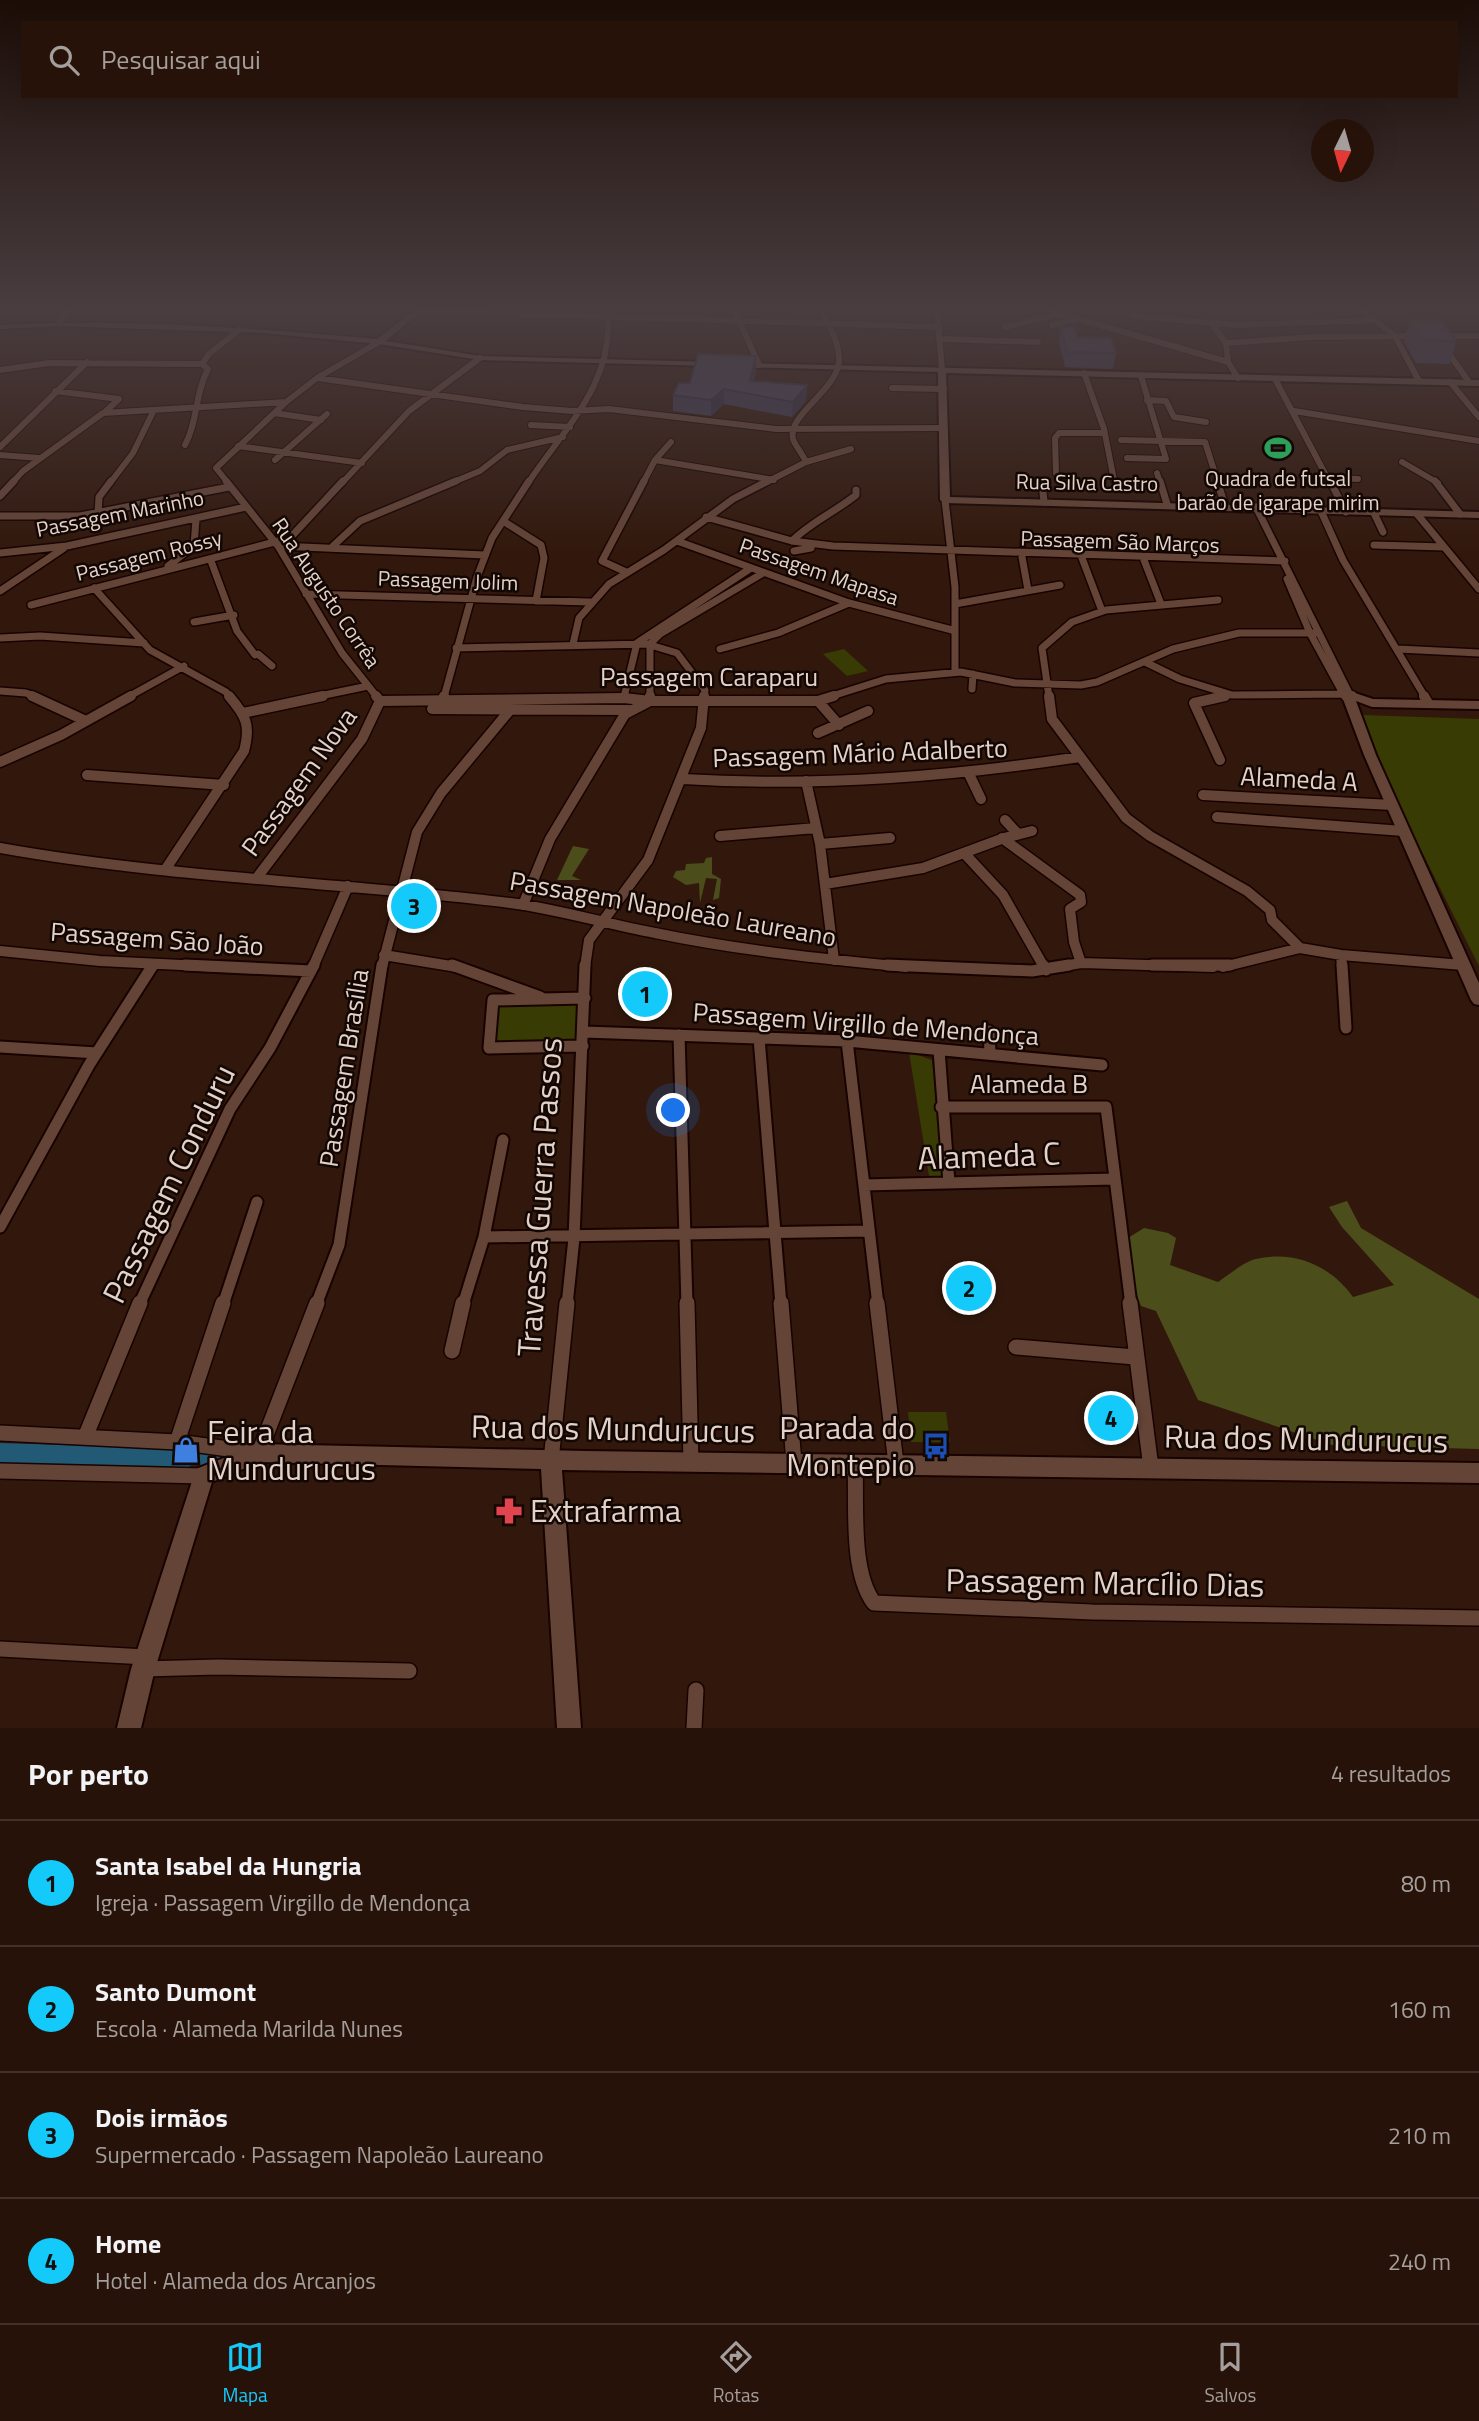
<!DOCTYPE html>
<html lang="pt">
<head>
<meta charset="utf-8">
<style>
  :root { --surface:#261209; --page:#2e1b12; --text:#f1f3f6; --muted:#a49e9c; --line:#42322a; --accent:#14cafb }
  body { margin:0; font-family:"Titillium Web",sans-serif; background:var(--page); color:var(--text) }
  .compass { position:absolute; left:1311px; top:119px; width:63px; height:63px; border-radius:50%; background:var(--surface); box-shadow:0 7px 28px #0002; rotate:185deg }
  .you { position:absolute; left:674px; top:1111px; width:24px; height:24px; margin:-18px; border:5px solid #fff; border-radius:50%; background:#1a73e8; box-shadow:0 0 0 10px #1a73e833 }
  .badge { display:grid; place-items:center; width:46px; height:46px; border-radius:50%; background:var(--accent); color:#111; font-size:23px; font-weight:700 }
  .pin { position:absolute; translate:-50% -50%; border:4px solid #fff; box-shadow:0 2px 7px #0006 }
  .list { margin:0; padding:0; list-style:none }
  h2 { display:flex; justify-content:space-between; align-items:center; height:91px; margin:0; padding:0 28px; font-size:30px }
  h2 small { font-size:23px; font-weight:400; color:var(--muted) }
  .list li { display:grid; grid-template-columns:46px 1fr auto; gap:21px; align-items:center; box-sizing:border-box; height:126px; padding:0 28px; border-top:2px solid var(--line) }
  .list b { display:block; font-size:26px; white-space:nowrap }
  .list p { margin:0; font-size:23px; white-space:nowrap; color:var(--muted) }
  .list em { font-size:23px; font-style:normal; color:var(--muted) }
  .icon { flex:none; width:38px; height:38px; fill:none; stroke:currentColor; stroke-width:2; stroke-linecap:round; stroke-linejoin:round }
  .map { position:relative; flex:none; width:1479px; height:1728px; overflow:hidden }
  .search { position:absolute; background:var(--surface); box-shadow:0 7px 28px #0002; left:21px; right:21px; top:21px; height:77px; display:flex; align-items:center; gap:18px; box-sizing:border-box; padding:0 24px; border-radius:0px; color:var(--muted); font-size:26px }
  .sheet { height:595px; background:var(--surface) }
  nav { display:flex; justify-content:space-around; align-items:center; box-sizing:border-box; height:98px; border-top:2px solid var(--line); background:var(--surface); font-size:19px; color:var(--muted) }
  nav a { display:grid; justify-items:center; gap:4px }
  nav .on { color:var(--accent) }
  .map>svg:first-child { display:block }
</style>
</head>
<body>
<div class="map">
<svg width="1479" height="1728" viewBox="0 0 1479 1728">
  <rect width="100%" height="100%" fill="#32180c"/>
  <path fill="#393b04" d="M844 649 868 671 847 676 823 654Z
    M1362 715 1479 719V966L1399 806Z
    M581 1002 578 1046 489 1048 495 1004Z
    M909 1052 932 1060 943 1176H929Z
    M908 1412H946L950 1442H911Z"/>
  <path fill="#4b4e1a" d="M573 846 589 849 572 876 581 880H557Z
    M712 857V874L721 879 719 898 713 900 717 879 706 878 700 903 699 883 686 885 673 877 676 871 685 870 686 864 704 863 706 858Z
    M1347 1201 1361 1228 1479 1299V1449L1332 1445 1198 1400 1156 1311 1141 1306 1128 1271V1238L1144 1228 1168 1233 1176 1238 1170 1265 1218 1282C1229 1275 1243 1262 1256 1259 1295 1250 1331 1266 1353 1297L1394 1285 1342 1227 1329 1207Z"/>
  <path fill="#225975" d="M0 1443 201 1449 198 1460 186 1469 0 1466Z"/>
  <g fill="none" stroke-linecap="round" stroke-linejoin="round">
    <path fill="#225975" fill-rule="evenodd" d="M238 1447 244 1449 247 1455 244 1461 238 1463 182 1466 176 1464 173 1458 176 1452 182 1450Z"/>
    <g stroke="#180300" stroke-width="8">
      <path id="street-far4" d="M418 311 940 327
        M735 311 759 365
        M937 311 942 370
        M1051 311 1228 362
        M1128 311 1134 316 1236 325 1376 320
        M1363 311 1395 336 1419 381
        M58 324 67 311
        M1212 324 1226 343 1228 362 1238 378
        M1052 325 1077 319
        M1005 327 1059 314
        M1440 336H1479
        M941 339 1038 342
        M1226 343 1311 337 1418 336
        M1445 348 1469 382
        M0 370 49 363 202 364
        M1084 373 1104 429 1114 480
        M317 378 523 407 572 411 609 409 776 429 944 428
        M1275 379 1330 483
        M1450 382 1479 417
        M892 388 944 389
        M55 391 119 399 106 411
        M1147 400 1166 401 1174 417 1206 422
        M1294 411 1479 441
        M274 413 321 420
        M531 425 570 427
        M1121 440 1205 442 1218 483
        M185 445C198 421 195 393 208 369L202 364 209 354 239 330
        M238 446 362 463
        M0 447 87 362
        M0 455 39 458
        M1127 458 1166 459 1141 376
        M275 460 327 414
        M655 460 774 480
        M806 462C803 454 795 446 793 439 787 415 836 391 839 362 840 344 830 327 822 311
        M1402 462 1438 483
        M1056 473 1055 438 1059 433H1103
        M1157 473 1160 483
        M1330 478 1358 479
        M12 483 23 471 103 413 286 402
        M110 483 133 453 153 412
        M228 483 216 468 286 402 317 378 379 342
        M342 483 409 411 480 358
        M451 483 480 471 507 450 563 437
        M528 483C563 430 616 381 607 313
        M643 483 655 460 671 442
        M765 483 806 462 851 449"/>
    </g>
    <g stroke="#180300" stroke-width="10">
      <path id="street-far3" d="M226 481 278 546 342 653 377 697
        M1160 481 1167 504
        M1217 481 1225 505
        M1330 481 1346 512
        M1435 481 1460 514
        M1042 482 1044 502
        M0 496 14 481
        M945 500 955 587V672
        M1256 507 1351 697
        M1321 511 1343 560 1425 697
        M1374 513 1383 532
        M98 514 99 497 111 481
        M1417 514 1479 589
        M0 516H80L229 487
        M706 517 792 541 833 546 1285 561
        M503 521 541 545 544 558 536 601
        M677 541 849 603 952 630
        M792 541C811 522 835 512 856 495V490
        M1374 545 1444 547
        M279 546 485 555
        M333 546 360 521 456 481
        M794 551 811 548
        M0 553 67 546 246 507
        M1022 557 1028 590
        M1082 558 1102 611
        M1144 560 1161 604
        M211 561 237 631 255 655 258 654 272 666
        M168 566 194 546 196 519
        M626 572 602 561 644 481
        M1287 579 1310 633 1345 697
        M94 588 150 650 226 692 230 697
        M0 591 64 548
        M306 594 590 602
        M955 604 1060 585
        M31 605 290 538 343 481
        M194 622 234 615
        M0 638 40 636 144 643
        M637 643 751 568
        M573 644 579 618 609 584 664 550 733 499 768 481
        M650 644 660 634 763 573
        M650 644V697
        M456 648 647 644 677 653 705 690 704 697
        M720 649 778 633 849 603
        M1398 649 1479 653
        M1145 662 1180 679 1232 695 1342 694
        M972 689 973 674
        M0 691 26 693 36 697
        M128 697 184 666
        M315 697 368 686
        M444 697 477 577 492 538 529 481
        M624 697 637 643
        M829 697 886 679 961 672 1015 683 1081 685 1097 682 1173 649 1239 633H1319
        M1049 697 1042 648 1072 622 1106 610 1218 600
        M1218 697 1228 695"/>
    </g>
    <g stroke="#180300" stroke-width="13">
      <path id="street-far2" d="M32 696 86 721
        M650 696V701
        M1049 696 1052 719 1126 818 1150 836 1247 891 1270 910 1272 920 1300 948
        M1424 696 1428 703
        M1349 699 1352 696
        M443 700 444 696
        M380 701 624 698 650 701H818L834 696
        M818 701 839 725
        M432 709 628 710
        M243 713 323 696
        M818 733 868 711
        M1220 760 1194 703 1225 696
        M0 762 61 735 131 696
        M969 774 981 799
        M87 775 224 785
        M683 779C815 787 949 777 1080 757
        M806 781 820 844 834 960
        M1203 795 1392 805
        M1217 817 1403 831
        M1005 820 1017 833
        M720 836 816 828
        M1002 838 1080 895 1081 902 1070 909 1074 942 1081 963
        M820 844 890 838
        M0 848C167 878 341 882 510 903 558 909 606 924 655 933 737 950 822 959 906 967
        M965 854 1003 895 1044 967
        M165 870 244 751C251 725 246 716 229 696
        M256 879 362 739 380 701 376 696
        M825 884 923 868 1004 838 1032 831
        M523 905 550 839 625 714 650 701
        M0 951 100 961 222 967
        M384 955 457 967
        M1341 955 1342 967
        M152 967 154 964
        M313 967 348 886
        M382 967 417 832 441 793 510 710
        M585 967 589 940 648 860 701 728 704 696
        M1058 967 1081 963 1213 967
        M1223 967 1300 948 1341 955 1463 965"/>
    </g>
    <g stroke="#180300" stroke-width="15">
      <path id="street-far1" d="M185 965 311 971
        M452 965 540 997
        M887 965 1032 971 1069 965
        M1043 965 1046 970
        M1152 965H1230
        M1342 965 1346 1028
        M989 1031 990 1053
        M584 1032 847 1041 1102 1065
        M679 1035 687 1305
        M759 1038 781 1305
        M847 1041 878 1305
        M583 1046 489 1048 493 1000 585 998
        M0 1047 97 1053
        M939 1050 949 1183
        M941 1107H1106L1131 1305
        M864 1185 1115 1179
        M0 1227 89 1065 153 965
        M484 1237 869 1231
        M139 1305 230 1109 270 1048 314 965
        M223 1305 257 1202
        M316 1305 339 1245 382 965
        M463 1305 484 1237 503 1140
        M567 1305 574 1238 585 965"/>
    </g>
    <g stroke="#180300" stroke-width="18">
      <path id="street" d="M687 1303 691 1463
        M781 1303 794 1463
        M877 1303 896 1464
        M1130 1303 1151 1468
        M1016 1347 1135 1357
        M452 1351 463 1303
        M0 1433 177 1442 259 1453 317 1303
        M86 1435 140 1303
        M177 1442 223 1303
        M551 1461 567 1303
        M855 1464C857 1503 850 1571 874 1603L1092 1612 1479 1618
        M0 1471 203 1476
        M0 1649 146 1657
        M143 1669 218 1667 409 1671
        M694 1728 696 1690"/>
    </g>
    <g stroke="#180300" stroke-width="4">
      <path id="secondary" d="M413 311H422L386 341 480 356 714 362 718 364 714 366 480 360 379 344 263 333 58 326 0 329V325C126 318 252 328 377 339Z
        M735 363 1479 380V386L946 373 950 497 1479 512V518L945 503 940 500 938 372 738 367H735Z
        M1352 692 1373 699 1479 701V709L1372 707 1356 701 1376 755 1479 983V1005L1474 1004 1471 1000 1364 755 1343 699Z
        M259 1444 585 1451 1479 1463V1483L562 1470 581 1728H557L541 1469 260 1462 212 1482 155 1669 141 1728H117L131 1669 196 1469Z"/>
    </g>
    <use href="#street-far4" stroke="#634437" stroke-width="6"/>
    <use href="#street-far3" stroke="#634437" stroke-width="7"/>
    <use href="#street-far2" stroke="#634437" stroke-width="10"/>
    <use href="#street-far1" stroke="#634437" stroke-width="11"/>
    <use href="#street" stroke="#634437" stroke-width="15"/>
    <use href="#secondary" fill="#634437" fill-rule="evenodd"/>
  </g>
  <path fill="#3e3b53" d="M1410 320 1456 341 1450 364 1416 363 1404 342Z
    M1061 327 1077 337 1116 353 1113 369 1065 367 1059 342Z
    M756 371 754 381 807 385 806 401 792 417 724 404 711 416 673 411V395L690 383Z"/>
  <path fill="#323044" d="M756 356V371L750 396V381Z
    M807 385 806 401 792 417 793 402Z
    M724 389V404L711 416V400Z"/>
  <path fill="#484561" stroke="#323044" stroke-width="2" d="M1410 320H1440L1456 341 1422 340Z
    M1061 327H1074L1077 337 1111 338 1116 353 1067 352Z
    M698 354 756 356 750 381 807 385 793 402 724 389 711 400 673 395 679 383H690Z"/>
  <linearGradient id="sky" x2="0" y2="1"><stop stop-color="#1c0d07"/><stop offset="0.56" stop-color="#493d40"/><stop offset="1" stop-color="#493d40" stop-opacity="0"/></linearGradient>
  <rect width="1479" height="553" fill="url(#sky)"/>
  <defs>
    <g id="stadium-bare" transform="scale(2.1)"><path d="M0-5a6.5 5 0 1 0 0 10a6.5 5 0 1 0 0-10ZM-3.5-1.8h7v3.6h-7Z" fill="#2e9e5b" stroke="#120703" stroke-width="2.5" paint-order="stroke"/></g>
    <g id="bus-bare" transform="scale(2.1)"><path d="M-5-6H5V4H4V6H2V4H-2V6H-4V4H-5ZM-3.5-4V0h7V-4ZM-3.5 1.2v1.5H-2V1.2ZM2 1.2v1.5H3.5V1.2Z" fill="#1a4fb4" stroke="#120703" stroke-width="2.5" paint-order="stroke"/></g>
    <g id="shop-bare" transform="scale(2.1)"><path d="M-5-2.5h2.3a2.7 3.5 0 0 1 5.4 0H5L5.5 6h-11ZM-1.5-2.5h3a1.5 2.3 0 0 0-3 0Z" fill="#3f7fe0" stroke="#120703" stroke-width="2.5" paint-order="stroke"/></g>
    <g id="pharmacy-bare" transform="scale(2.1)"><path d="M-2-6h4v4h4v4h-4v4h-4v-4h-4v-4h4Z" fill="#e0444e" stroke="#120703" stroke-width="2.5" paint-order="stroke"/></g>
  </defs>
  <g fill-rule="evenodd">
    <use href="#stadium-bare" x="1278" y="448"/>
    <use href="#bus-bare" x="936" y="1446"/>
    <use href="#shop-bare" x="186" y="1450"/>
    <use href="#pharmacy-bare" x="509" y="1511"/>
  </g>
  <g text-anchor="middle" stroke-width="5" stroke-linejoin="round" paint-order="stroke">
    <g font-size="21" fill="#e4d2ca" stroke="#120703">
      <text x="1278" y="486">Quadra de futsal<tspan x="1278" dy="24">barão de igarape mirim</tspan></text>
    </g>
    <g font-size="21" fill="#e4d2ca" stroke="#120703">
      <text transform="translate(1087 483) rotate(1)" y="7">Rua Silva Castro</text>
      <text transform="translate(120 514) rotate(-11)" y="7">Passagem Marinho</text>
      <text transform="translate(1120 542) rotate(2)" y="7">Passagem São Marços</text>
      <text transform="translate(149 556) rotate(-14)" y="7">Passagem Rossy</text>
      <text transform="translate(819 572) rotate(19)" y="7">Passagem Mapasa</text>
      <text transform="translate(448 581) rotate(2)" y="7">Passagem Jolim</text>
      <text transform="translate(326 593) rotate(56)" y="7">Rua Augusto Corrêa</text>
    </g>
    <g font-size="26" fill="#e4d2ca" stroke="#120703">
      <text x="709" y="686">Passagem Caraparu</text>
      <text transform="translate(860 753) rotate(-2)" y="9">Passagem Mário Adalberto</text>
      <text transform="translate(1299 779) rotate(3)" y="9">Alameda A</text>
      <text transform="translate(299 782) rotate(-54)" y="9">Passagem Nova</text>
      <text transform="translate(673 909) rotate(10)" y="9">Passagem Napoleão Laureano</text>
      <text transform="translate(157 939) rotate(4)" y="9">Passagem São João</text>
      <text transform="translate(866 1024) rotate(4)" y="9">Passagem Virgillo de Mendonça</text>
      <text transform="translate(344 1068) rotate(-81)" y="9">Passagem Brasília</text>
      <text x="1029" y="1093">Alameda B</text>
    </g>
    <g font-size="32" fill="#e4d2ca" stroke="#120703">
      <text transform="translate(989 1156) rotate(-2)" y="11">Alameda C</text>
      <text transform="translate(169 1184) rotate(-64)" y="11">Passagem Conduru</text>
      <text transform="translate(540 1197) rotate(-86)" y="11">Travessa Guerra Passos</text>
      <text transform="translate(613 1429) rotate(1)" y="11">Rua dos Mundurucus</text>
      <text transform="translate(1306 1439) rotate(1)" y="11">Rua dos Mundurucus</text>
      <text transform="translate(1105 1583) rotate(1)" y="11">Passagem Marcílio Dias</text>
    </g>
    <g font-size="32" fill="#e4d2ca" stroke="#120703" text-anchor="start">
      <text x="915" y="1439" text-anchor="end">Parada do<tspan x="915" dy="37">Montepio</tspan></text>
      <text x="207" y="1443">Feira da<tspan x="207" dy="37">Mundurucus</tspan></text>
      <text x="530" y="1522">Extrafarma</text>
    </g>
  </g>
</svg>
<svg class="compass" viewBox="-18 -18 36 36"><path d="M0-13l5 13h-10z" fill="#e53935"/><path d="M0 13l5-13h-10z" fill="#a49e9c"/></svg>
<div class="you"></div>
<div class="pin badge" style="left:645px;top:994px">1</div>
<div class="pin badge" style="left:969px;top:1288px">2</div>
<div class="pin badge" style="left:414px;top:906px">3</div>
<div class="pin badge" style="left:1111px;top:1418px">4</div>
<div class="search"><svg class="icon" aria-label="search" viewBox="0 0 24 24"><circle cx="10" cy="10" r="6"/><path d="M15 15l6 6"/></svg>Pesquisar aqui</div>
</div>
<section class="sheet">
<h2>Por perto<small>4 resultados</small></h2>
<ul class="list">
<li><span class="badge">1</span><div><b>Santa Isabel da Hungria</b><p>Igreja · Passagem Virgillo de Mendonça</p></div><em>80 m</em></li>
<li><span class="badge">2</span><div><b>Santo Dumont</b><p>Escola · Alameda Marilda Nunes</p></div><em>160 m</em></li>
<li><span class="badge">3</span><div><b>Dois irmãos</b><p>Supermercado · Passagem Napoleão Laureano</p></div><em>210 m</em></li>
<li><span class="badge">4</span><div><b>Home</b><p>Hotel · Alameda dos Arcanjos</p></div><em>240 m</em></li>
</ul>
</section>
<nav>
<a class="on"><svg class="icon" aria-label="map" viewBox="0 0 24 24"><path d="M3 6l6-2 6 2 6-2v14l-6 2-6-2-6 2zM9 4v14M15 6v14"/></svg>Mapa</a>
<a><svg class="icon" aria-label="directions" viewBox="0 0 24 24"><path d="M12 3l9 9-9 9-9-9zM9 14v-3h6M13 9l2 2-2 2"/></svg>Rotas</a>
<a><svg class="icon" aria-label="saved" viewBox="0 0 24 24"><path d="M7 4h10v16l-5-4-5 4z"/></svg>Salvos</a>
</nav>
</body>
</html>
